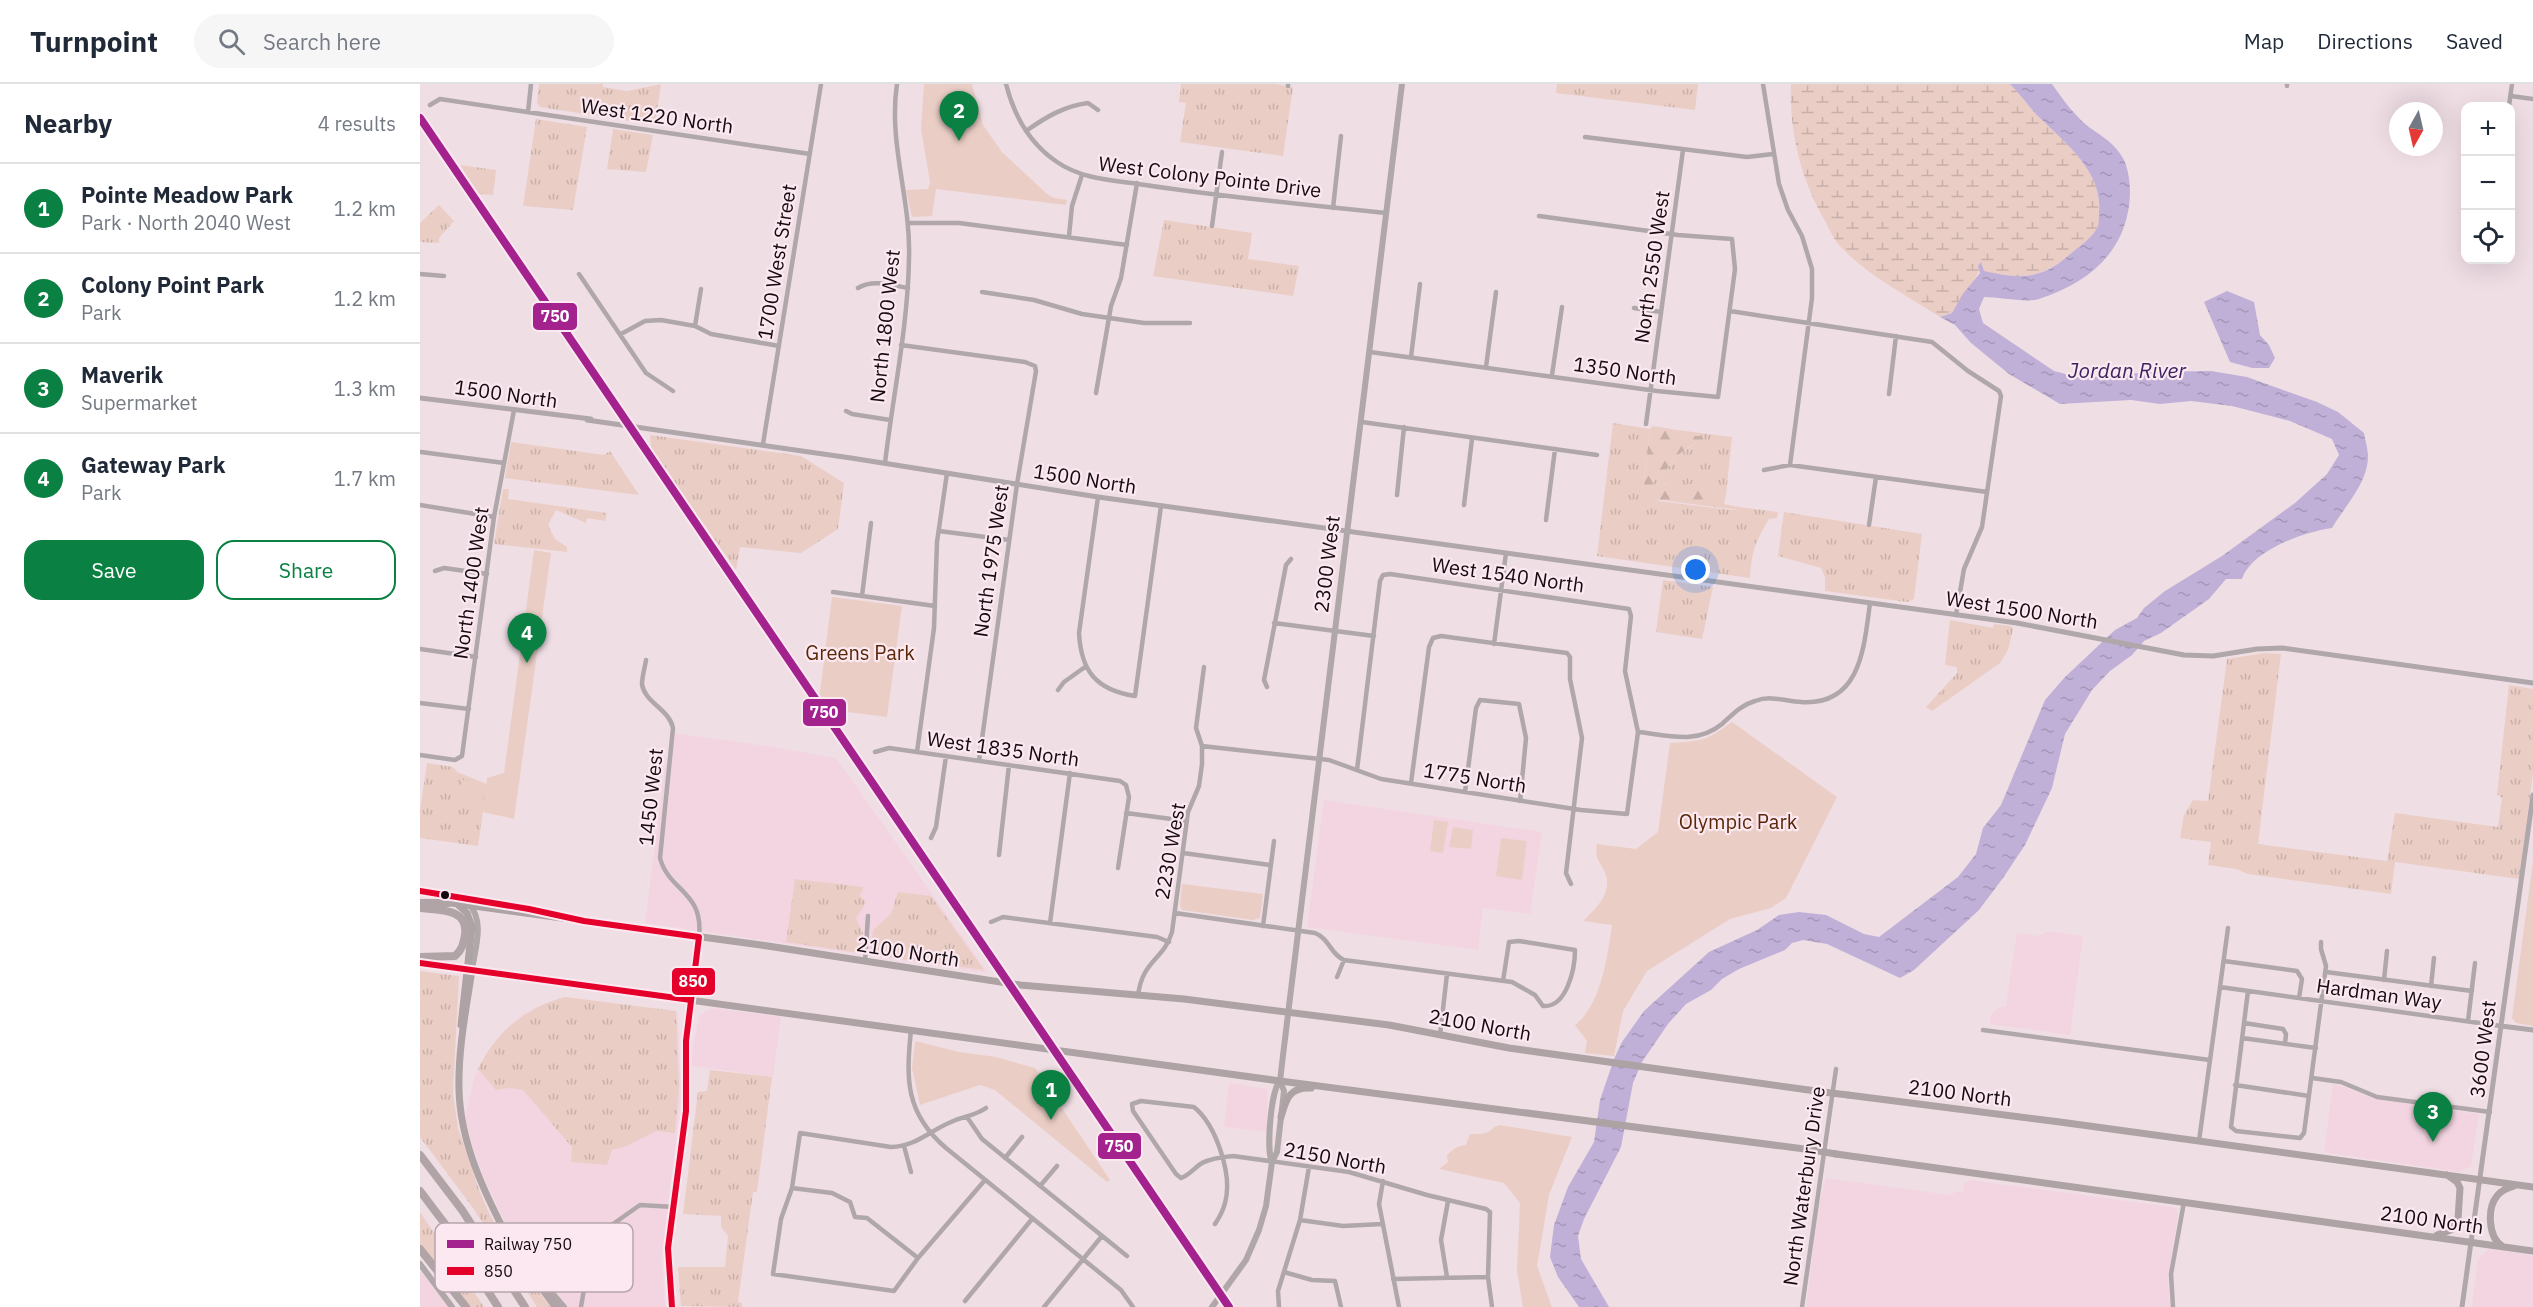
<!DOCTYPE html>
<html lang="en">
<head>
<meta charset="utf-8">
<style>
  :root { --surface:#fff; --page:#f6f6f7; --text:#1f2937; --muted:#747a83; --line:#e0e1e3; --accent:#0b8043 }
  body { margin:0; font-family:"IBM Plex Sans",sans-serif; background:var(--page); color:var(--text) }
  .controls { position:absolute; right:18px; top:18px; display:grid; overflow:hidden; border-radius:12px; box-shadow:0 6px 24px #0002 }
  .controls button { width:54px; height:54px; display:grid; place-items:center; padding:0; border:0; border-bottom:2px solid var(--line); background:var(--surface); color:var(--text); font:30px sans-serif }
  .compass { position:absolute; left:1969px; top:18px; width:54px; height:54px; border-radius:50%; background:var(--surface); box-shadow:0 6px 24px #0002; rotate:188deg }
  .you { position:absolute; left:1276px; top:486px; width:21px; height:21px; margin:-15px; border:4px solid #fff; border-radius:50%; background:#1a73e8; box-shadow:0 0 0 9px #1a73e833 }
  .badge { display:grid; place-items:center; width:39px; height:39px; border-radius:50%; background:var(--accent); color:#fff; font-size:20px; font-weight:700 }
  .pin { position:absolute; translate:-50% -50px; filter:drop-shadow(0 2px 3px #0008) }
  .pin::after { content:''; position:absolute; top:32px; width:21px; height:18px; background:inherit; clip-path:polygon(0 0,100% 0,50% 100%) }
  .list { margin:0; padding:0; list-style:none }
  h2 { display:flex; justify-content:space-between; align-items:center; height:78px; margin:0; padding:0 24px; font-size:26px }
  h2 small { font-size:20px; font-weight:400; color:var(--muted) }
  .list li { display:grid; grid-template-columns:39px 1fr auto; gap:18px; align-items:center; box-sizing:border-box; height:90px; padding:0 24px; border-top:2px solid var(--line) }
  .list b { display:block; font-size:22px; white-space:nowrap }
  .list p { margin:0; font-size:20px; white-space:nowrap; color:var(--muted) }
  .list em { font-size:20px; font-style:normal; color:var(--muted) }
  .actions { display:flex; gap:12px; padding:18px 24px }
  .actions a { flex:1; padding:14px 0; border:2px solid var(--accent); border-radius:18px; text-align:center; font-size:21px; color:var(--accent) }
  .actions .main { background:var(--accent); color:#fff }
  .icon { flex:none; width:33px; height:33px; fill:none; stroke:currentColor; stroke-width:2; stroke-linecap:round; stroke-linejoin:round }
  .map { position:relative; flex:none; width:2113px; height:1223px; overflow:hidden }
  header { display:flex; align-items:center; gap:36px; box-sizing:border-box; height:84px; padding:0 30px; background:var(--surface); border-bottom:2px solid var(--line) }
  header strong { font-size:28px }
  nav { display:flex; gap:33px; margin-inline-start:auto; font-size:21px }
  .search { width:420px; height:54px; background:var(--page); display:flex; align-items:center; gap:15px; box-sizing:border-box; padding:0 21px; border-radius:33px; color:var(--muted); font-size:22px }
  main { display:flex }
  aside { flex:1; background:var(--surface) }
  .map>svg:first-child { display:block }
</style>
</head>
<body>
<header>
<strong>Turnpoint</strong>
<div class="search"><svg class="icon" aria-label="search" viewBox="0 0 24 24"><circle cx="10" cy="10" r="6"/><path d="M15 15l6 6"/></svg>Search here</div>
<nav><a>Map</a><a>Directions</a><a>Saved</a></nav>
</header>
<main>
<aside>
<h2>Nearby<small>4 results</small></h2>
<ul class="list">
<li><span class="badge">1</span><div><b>Pointe Meadow Park</b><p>Park · North 2040 West</p></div><em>1.2 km</em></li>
<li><span class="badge">2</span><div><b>Colony Point Park</b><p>Park</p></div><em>1.2 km</em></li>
<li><span class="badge">3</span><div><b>Maverik</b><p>Supermarket</p></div><em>1.3 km</em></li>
<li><span class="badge">4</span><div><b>Gateway Park</b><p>Park</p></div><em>1.7 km</em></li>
</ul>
<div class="actions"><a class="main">Save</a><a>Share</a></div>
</aside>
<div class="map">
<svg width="2113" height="1223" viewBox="0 0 2113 1223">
  <defs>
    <pattern id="grass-tufts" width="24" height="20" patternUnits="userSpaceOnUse" patternTransform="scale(1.5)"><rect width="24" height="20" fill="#eacec6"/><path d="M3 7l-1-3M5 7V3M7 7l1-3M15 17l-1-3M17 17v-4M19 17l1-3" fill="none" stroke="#c8b0a9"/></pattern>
    <pattern id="forest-firs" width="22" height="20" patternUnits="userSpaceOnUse" patternTransform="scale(1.5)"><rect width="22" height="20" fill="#eacec6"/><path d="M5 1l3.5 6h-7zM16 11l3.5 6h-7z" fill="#c8b0a9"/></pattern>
    <pattern id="wetland-marsh" width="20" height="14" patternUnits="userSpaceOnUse" patternTransform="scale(1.5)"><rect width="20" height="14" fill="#eacec6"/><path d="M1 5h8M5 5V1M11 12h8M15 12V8" fill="none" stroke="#c8b0a9"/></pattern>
    <pattern id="water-ripples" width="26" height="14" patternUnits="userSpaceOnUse" patternTransform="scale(1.5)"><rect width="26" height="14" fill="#c0b0d7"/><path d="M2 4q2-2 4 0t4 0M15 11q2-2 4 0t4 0" fill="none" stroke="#a496b7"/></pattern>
  </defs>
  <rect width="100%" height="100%" fill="#f0dee5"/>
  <path fill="#f3d5e1" d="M253 649 348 662 416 674 568 889 225 839 245 683Z
    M904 716 1122 748 1110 830 1063 824 1058 866 887 843Z
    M1628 847 1663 852 1650 951 1569 940 1572 929 1578 924 1586 922 1597 849 1619 852Z
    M145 913 257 928 258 930 261 1014 242 1173 245 1223H149L112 1178 84 1136 64 1094 52 1060 45 1034 55 991 67 968 84 946 104 930 123 920Z
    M292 924 361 933 353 993 272 982V967L280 931Z
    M809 999 847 1005V1048L804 1043Z
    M1913 1000 1925 1003 1953 1015 2059 1030 2051 1082 2039 1088 1904 1068Z
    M1406 1094 1531 1111 1536 1107 1543 1108 1545 1099 1550 1096 1752 1123 1757 1126 1758 1131 1748 1193 1750 1223H1386L1398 1125Z
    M2071 1165 2113 1172V1223H2052L2058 1176 2065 1168Z
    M0 1187 2 1189 29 1223H0Z"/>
  <path fill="url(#grass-tufts)" d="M119 0H183V3L207 7 241 0 235 41 120 23 117 19Z
    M761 0H855L873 3 863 72 760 58 766 19 759 18Z
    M1137 0H1278L1275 26 1136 9Z
    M116 35 167 43 153 126 103 122Z
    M193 45 233 51 226 88 187 85Z
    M40 81 76 86 73 111 58 110Z
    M19 121 34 137 19 154V159L0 158V139Z
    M744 136 832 149 828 175 879 182 873 212 733 192Z
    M1193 339 1230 345 1223 404 1239 417 1311 426H1318L1319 423 1358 428 1357 434 1349 435C1335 459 1332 465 1330 494L1177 472Z
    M1257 346 1312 353 1306 411C1291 402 1271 397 1254 404L1244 399 1239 402 1233 400V396L1251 381 1256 372 1277 359 1275 353 1267 352Z
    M230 351 381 372 424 399 418 445 381 469 320 463 316 486 231 365Z
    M91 358 184 371 190 367 219 411 85 394Z
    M83 405H89L88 415 187 429 185 437 167 434 166 439 136 426 128 441 135 455 147 463V468L74 460Z
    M1364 428 1502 450 1494 515 1487 518 1405 507V493L1401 484 1358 472Z
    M1243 496 1293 503 1282 555 1236 548Z
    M1530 536 1573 544 1574 540 1591 542 1593 545 1588 566 1580 579 1512 627 1506 623 1537 589V583L1525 581Z
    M1845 569 1861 570 1838 760 1967 777 1975 729 2078 743 2082 714 2077 710 2089 601 2113 605V689L2099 795 1975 778 1971 810 1828 790 1816 785 1788 781 1791 758 1760 754 1764 731 1773 716 1788 717 1807 575Z
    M7 679 33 683 37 688 67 700 58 762 0 754V726Z
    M375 795 444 803 440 811 446 819 436 834 443 849 439 869 366 858Z
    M478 808 511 812 564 886 450 871 453 846 471 830Z
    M0 887 39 892 33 1009 38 1044 59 1106 70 1131 93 1171 130 1223H117L53 1124 0 1053Z
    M145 913 256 927 259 1005 255 1049 236 1047 207 1062 192 1066 187 1081 151 1078 152 1063 103 1006 89 1004 76 1006 58 985C76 948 105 924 145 913Z
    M290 986 352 993 337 1108H333L318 1218 322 1219V1223L261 1222 258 1183H305L308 1152 301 1143V1132L263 1130 278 1008 287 1007Z
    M0 1128 64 1223H50L0 1160Z"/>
  <path fill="url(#forest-firs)" d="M1233 342 1257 346 1267 352H1282V355L1256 372 1251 381 1233 396 1234 400 1239 402 1243 399 1254 404C1269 395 1293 403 1306 411L1304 420 1319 423 1318 426 1233 415 1230 416 1225 413 1226 406 1223 405 1230 345Z"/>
  <path fill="url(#wetland-marsh)" d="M1371 0H1590C1599 9 1606 19 1614 28 1641 56 1683 85 1679 128 1679 132 1679 138 1678 142 1673 154 1658 163 1649 171 1621 196 1598 195 1563 187L1561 179C1559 195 1540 214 1532 229L1520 233C1486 211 1446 191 1419 161 1413 154 1409 144 1405 137 1381 96 1369 48 1371 0Z"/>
  <path fill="#eacec6" d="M504 0H552L563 41 582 68 627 110 634 114 647 116 646 121 516 105 512 132 492 133 486 106 508 105 510 98 501 45Z
    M114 466 131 469 94 735 63 728 67 694 84 689Z
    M412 513 482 522 467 633 404 625 399 616Z
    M1312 638 1417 713 1366 814 1351 824 1310 835 1227 887 1203 927 1194 972 1165 969 1167 957 1155 941C1181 921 1188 871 1192 841L1163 837C1175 825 1192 810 1186 791 1181 777 1174 777 1177 760L1216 765 1238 748 1250 659C1282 657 1286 657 1312 638Z
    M42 696 61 698 64 702 61 720 44 716 41 709Z
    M1014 736 1028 738 1023 769 1010 767Z
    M1033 743 1053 746 1051 765 1029 763Z
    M1081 754 1107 757 1102 796 1076 792Z
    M2113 777V942L2096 939 2092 934Z
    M762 800 843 810 840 834 833 836 762 826 760 821Z
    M495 957 539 968 576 973 615 984 690 1096 687 1098 575 1006 560 1001 500 1021 492 984Z
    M1080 1041 1152 1053 1129 1111 1117 1182 1132 1223H1103L1097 1187 1100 1119 1084 1099 1019 1085 1028 1078 1027 1072C1031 1066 1038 1061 1046 1061L1050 1050C1059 1050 1068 1051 1074 1043Z"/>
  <path fill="url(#water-ripples)" d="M1590 0H1632C1640 11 1648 23 1658 33 1673 50 1692 53 1704 76 1710 90 1711 107 1709 122 1702 172 1665 200 1619 215 1608 219 1578 213 1564 213L1559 225 1563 239 1634 287 1657 293H1684L1728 288 1791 287 1827 293 1897 318 1918 328 1944 349C1945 356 1948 365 1948 372 1948 399 1925 422 1912 444 1884 448 1832 466 1822 495H1806L1789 515 1741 549 1724 557 1712 571 1690 587 1672 606 1645 650 1632 704 1605 761 1583 794 1559 826 1494 886 1480 894 1407 860 1383 856 1372 859 1365 866 1319 885 1302 895 1291 906 1266 920 1248 940 1222 978 1213 999 1201 1063 1164 1135 1158 1152 1161 1175 1189 1223H1159L1138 1193 1130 1173 1134 1141 1148 1103 1174 1058 1180 1016 1194 975 1202 958 1224 927 1289 868 1337 846 1359 831 1379 828 1406 831 1444 850 1459 853 1538 793 1556 770 1563 744 1581 721 1625 616 1645 593 1695 546 1717 534 1724 524 1745 507 1802 472 1875 419 1907 390 1919 371 1912 355 1870 337 1812 322 1771 317 1740 320 1711 316 1640 320 1589 290 1551 259 1535 241 1520 233 1532 229 1542 211 1560 189 1558 182 1561 178 1564 187C1599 195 1621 196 1649 171 1658 163 1673 154 1678 142 1679 138 1679 132 1679 128 1683 85 1641 56 1614 28 1606 19 1599 9 1590 0Z
    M1807 207 1834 218 1840 251 1849 261 1855 274 1849 284H1832L1810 278 1784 218Z"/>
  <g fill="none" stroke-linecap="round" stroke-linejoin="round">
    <path stroke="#afa7a9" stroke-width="4.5" d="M586 0C594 32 609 59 637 78 663 96 695 96 725 101 805 113 885 121 966 129
      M1343 0 1359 100 1368 126 1382 152 1392 185V214L1370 381
      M868 2V0
      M1867 2V0
      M2091 12 2113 15
      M10 21 20 15 390 70
      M2089 22 2092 0
      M108 28 111 0
      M606 47C626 33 644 22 668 19L678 26
      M1165 53 1327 73 1353 70
      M913 124 921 52
      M488 139H539L707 161
      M792 142 802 68
      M649 152 652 122 662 91
      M0 190 24 192
      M159 190 226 289 253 307
      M438 204C453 195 471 201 488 204
      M562 208 614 216 662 230 724 239H770
      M1214 224 1241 228
      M1310 227 1512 258 1548 287 1579 307 1581 312 1562 443 1544 485 1536 531
      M275 242 281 205
      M201 250 225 237 241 236 275 242 291 250 359 262
      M481 261 605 278 615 282 616 287 597 400 559 677
      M950 268 1237 307 1298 313 1315 185 1312 155 1258 151 1119 132
      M991 273 1000 200
      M1066 283 1076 208
      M1132 291 1142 223
      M676 309 691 222 701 194 717 99
      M1469 310 1476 252
      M426 327 432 330 470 336
      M942 338 1177 371
      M1226 340 1263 66
      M343 360 401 0
      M1 368 84 379
      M465 379C473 311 488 242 489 174 491 115 468 59 477 0
      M1344 386 1370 381 1567 408
      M977 411 984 343
      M678 413 659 549C661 587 676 606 715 612L741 422
      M0 421 74 433
      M1044 421 1052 355
      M1126 436 1135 365
      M1449 441 1456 393
      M519 447 589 456
      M15 487 24 484 67 490
      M413 508 515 522
      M442 512 451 439
      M854 539 954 552
      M1074 560 1086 469
      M0 565 56 573
      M226 576C225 583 222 593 222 600 224 618 250 626 253 644L240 774C249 808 284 807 279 853
      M847 603 844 596 866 481 871 475
      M638 606 644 598 665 583
      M0 619 49 625
      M1218 648C1248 651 1276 661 1302 640 1313 630 1321 621 1335 617 1351 611 1365 617 1381 618 1441 622 1444 563 1450 519
      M782 662 909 676 961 695 1161 726 1207 730 1218 648 1205 587 1211 532 1209 525 970 490 963 491 960 497 937 686
      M455 668 469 664 700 697 706 701 709 713 698 784
      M497 668 514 544 517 458 527 389
      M0 671 35 676 42 672 74 433 94 326
      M991 699 1009 563 1013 554 1021 552 1147 569 1150 573V595L1162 654 1146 789 1151 800
      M1045 708 1056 624 1060 616 1099 620 1106 654 1100 717
      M706 729 767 737
      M511 754 516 743 526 672
      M763 769 850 781
      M579 771 589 681
      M755 829 895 849C910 855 910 870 924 876L1092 898 1115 911 1123 922C1147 924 1155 884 1155 866L1099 857 1089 858 1083 897
      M571 838 583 833 737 853 749 858
      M630 839 650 689
      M843 842 854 757
      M1804 877 1877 887 1882 895 1879 914
      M445 878 448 832
      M1906 888 2052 907
      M917 893 924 876
      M1964 896 1967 867
      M2011 902 2014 874
      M1800 903 2081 942
      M1828 907 1811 1043 1816 1047 1880 1054 1884 1049 1906 882 1901 865V858
      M718 912C722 876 744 876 752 848L768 728 779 702 782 680V662L776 644 784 583
      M2048 937 2055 879
      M1824 939 1863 945 1866 950 1865 960
      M491 946C486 995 485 1029 526 1064L701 1206 713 1223
      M1563 946 1790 976
      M1020 951 1027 890
      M1822 954 1896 964
      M1892 994 1921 998 1957 1013 2070 1028
      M1815 1001 1889 1012
      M547 1033 562 1055 707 1172
      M1779 1057 1808 844
      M484 1062 491 1088
      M585 1074 602 1053
      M565 1096 498 1174 474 1207 353 1190 361 1135 372 1104 380 1049 471 1063C497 1062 509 1047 531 1038 543 1032 555 1032 566 1024
      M963 1097 959 1120 979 1223
      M620 1102 637 1082
      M372 1104 412 1109 430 1118 435 1133 447 1134 498 1174
      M880 1136 923 1142 962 1140
      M795 1140C799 1134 803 1127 805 1119 813 1091 796 1041 774 1023L721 1017 712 1020 713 1027 756 1090 761 1094C770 1091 775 1083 782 1079 792 1074 802 1073 813 1072L929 1088 1007 1111 1066 1125 1070 1128 1068 1193 1072 1223
      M864 1188 892 1196 915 1197 921 1223
      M1027 1193 1021 1156 1028 1117
      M973 1195 1068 1193
      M545 1217 612 1135
      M161 1223 171 1164 176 1152 220 1121 254 1123
      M624 1223 682 1152
      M859 1223 858 1207 880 1136 889 1083
      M1382 1223 1416 985
      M1753 1223 1751 1190 1764 1118"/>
    <path stroke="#afa7a9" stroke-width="5" d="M0 314 171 335
      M167 336 431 374 678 413 1597 539 1764 571 1793 572 1837 565 1862 564 2113 599
      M2081 942 2113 946
      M252 1223 249 1200 248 1164 266 1027V957L279 853
      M2042 1223 2113 711"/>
    <path stroke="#b0a7a9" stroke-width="6" d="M0 807 41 814
      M49 820C65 838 55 864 52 886
      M852 1078C846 1066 851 1005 860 997
      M0 1180 32 1223
      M115 1189 144 1223
      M792 1223 826 1176 839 1146 846 1122 852 1078 857 1068 864 1007 860 997 864 963 982 0"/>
    <path stroke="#ada2a4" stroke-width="7" d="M37 812 120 827
      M24 818 341 861 600 901 764 915 969 941 1089 964 1403 1008
      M38 821 47 829 52 843 41 941
      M0 879 860 997 1392 1066
      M52 886C46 925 38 966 39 1005 40 1058 64 1108 88 1154
      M1428 1011 1640 1038 2113 1103
      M861 1033C866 1015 869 1003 891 1004
      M1416 1070 2113 1167
      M2017 1151 2031 1146 2038 1135 2040 1104 2037 1098 2027 1091
      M2082 1162C2068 1153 2067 1124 2077 1112 2081 1106 2088 1104 2094 1102"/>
    <path stroke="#b0a4a7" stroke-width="8" d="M0 819H28
      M0 824C19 826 49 824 45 851 43 861 42 866 35 872L0 873
      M0 1071 42 1126 105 1223
      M0 1107 25 1140 78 1223
      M88 1154 106 1182 136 1223
      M0 1165 46 1223"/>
    <path stroke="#ada2a4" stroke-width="7" d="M1403 1008 1428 1011
      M1392 1066 1416 1070"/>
    <g stroke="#fce8f0" stroke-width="10">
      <path id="bus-1" d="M0 807 109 825 164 837 279 853 266 957V1027L248 1164 252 1223
        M0 879 271 916"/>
    </g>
    <use href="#bus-1" stroke="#e4002b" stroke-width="6"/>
    <g stroke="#fce8f0" stroke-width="12">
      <path id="rail-1" d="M0 34 809 1223"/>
    </g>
    <use href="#rail-1" stroke="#a4228e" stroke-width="8"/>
  </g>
  <circle fill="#140a0f" stroke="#fce8f0" stroke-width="2" cx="25" cy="811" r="5"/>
  <g text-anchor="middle" stroke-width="4.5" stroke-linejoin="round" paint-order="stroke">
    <g font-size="20" fill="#140a0f" stroke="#fce8f0">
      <text transform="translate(237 32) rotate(8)" y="7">West 1220 North</text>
      <text transform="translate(790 93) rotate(7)" y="7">West Colony Pointe Drive</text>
      <text transform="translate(357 178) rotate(-81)" y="7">1700 West Street</text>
      <text transform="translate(1232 183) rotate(-82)" y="7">North 2550 West</text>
      <text transform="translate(465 242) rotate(-84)" y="7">North 1800 West</text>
      <text transform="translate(1205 287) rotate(8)" y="7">1350 North</text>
      <text transform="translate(86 310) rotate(8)" y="7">1500 North</text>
      <text transform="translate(665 395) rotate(9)" y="7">1500 North</text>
      <text transform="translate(571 477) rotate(-82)" y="7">North 1975 West</text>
      <text transform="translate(907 480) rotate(-83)" y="7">2300 West</text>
      <text transform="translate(1088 491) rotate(8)" y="7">West 1540 North</text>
      <text transform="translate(51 499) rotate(-82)" y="7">North 1400 West</text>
      <text transform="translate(1602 526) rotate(9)" y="7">West 1500 North</text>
      <text transform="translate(583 665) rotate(8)" y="7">West 1835 North</text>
      <text transform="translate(1055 694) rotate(9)" y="7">1775 North</text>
      <text transform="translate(231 713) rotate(-84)" y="7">1450 West</text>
      <text transform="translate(750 767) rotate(-80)" y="7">2230 West</text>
      <text transform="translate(488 868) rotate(9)" y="7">2100 North</text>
      <text transform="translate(1959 910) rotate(8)" y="7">Hardman Way</text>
      <text transform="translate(1060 941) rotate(10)" y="7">2100 North</text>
      <text transform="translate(2063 965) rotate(-83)" y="7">3600 West</text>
      <text transform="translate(1540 1009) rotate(7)" y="7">2100 North</text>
      <text transform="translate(915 1074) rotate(10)" y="7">2150 North</text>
      <text transform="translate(1384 1102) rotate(-82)" y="7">North Waterbury Drive</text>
      <text transform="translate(2012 1136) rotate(8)" y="7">2100 North</text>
    </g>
    <g font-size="20" fill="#592707" stroke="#fce8f0">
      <text x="440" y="576">Greens Park</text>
      <text x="1318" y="745">Olympic Park</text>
    </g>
    <g font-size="21" font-style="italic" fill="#3a2462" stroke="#fce8f0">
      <text x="1707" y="294">Jordan River</text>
    </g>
  </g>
  <rect x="15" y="1139" width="198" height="69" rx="9" fill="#fce8f0" stroke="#b6a5ac" stroke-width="1.5"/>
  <rect x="27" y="1156" width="27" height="8" fill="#a4228e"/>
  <rect x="27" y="1183" width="27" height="8" fill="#e4002b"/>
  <g font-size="16" fill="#140a0f">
    <text x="64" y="1166">Railway 750</text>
    <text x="64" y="1193">850</text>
  </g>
  <g stroke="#fce8f0" stroke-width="2">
    <rect x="112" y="218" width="46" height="29" rx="6" fill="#a4228e"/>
    <rect x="382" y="614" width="45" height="29" rx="6" fill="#a4228e"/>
    <rect x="251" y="883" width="45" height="29" rx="6" fill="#e4002b"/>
    <rect x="677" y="1048" width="45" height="28" rx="6" fill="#a4228e"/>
  </g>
  <g font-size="16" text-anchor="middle" font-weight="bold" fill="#fff">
    <text x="135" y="238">750</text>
    <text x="404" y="634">750</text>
    <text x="273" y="903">850</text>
    <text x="699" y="1068">750</text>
  </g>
</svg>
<div class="controls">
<button>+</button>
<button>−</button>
<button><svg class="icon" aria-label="locate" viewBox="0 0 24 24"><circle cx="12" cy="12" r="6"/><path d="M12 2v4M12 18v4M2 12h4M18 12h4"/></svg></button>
</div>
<svg class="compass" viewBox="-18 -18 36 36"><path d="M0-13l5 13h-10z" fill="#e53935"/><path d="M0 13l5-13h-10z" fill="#747a83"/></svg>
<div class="you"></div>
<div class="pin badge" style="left:631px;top:1036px">1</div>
<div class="pin badge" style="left:539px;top:57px">2</div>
<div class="pin badge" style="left:2013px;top:1058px">3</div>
<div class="pin badge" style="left:107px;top:579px">4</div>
</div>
</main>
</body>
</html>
